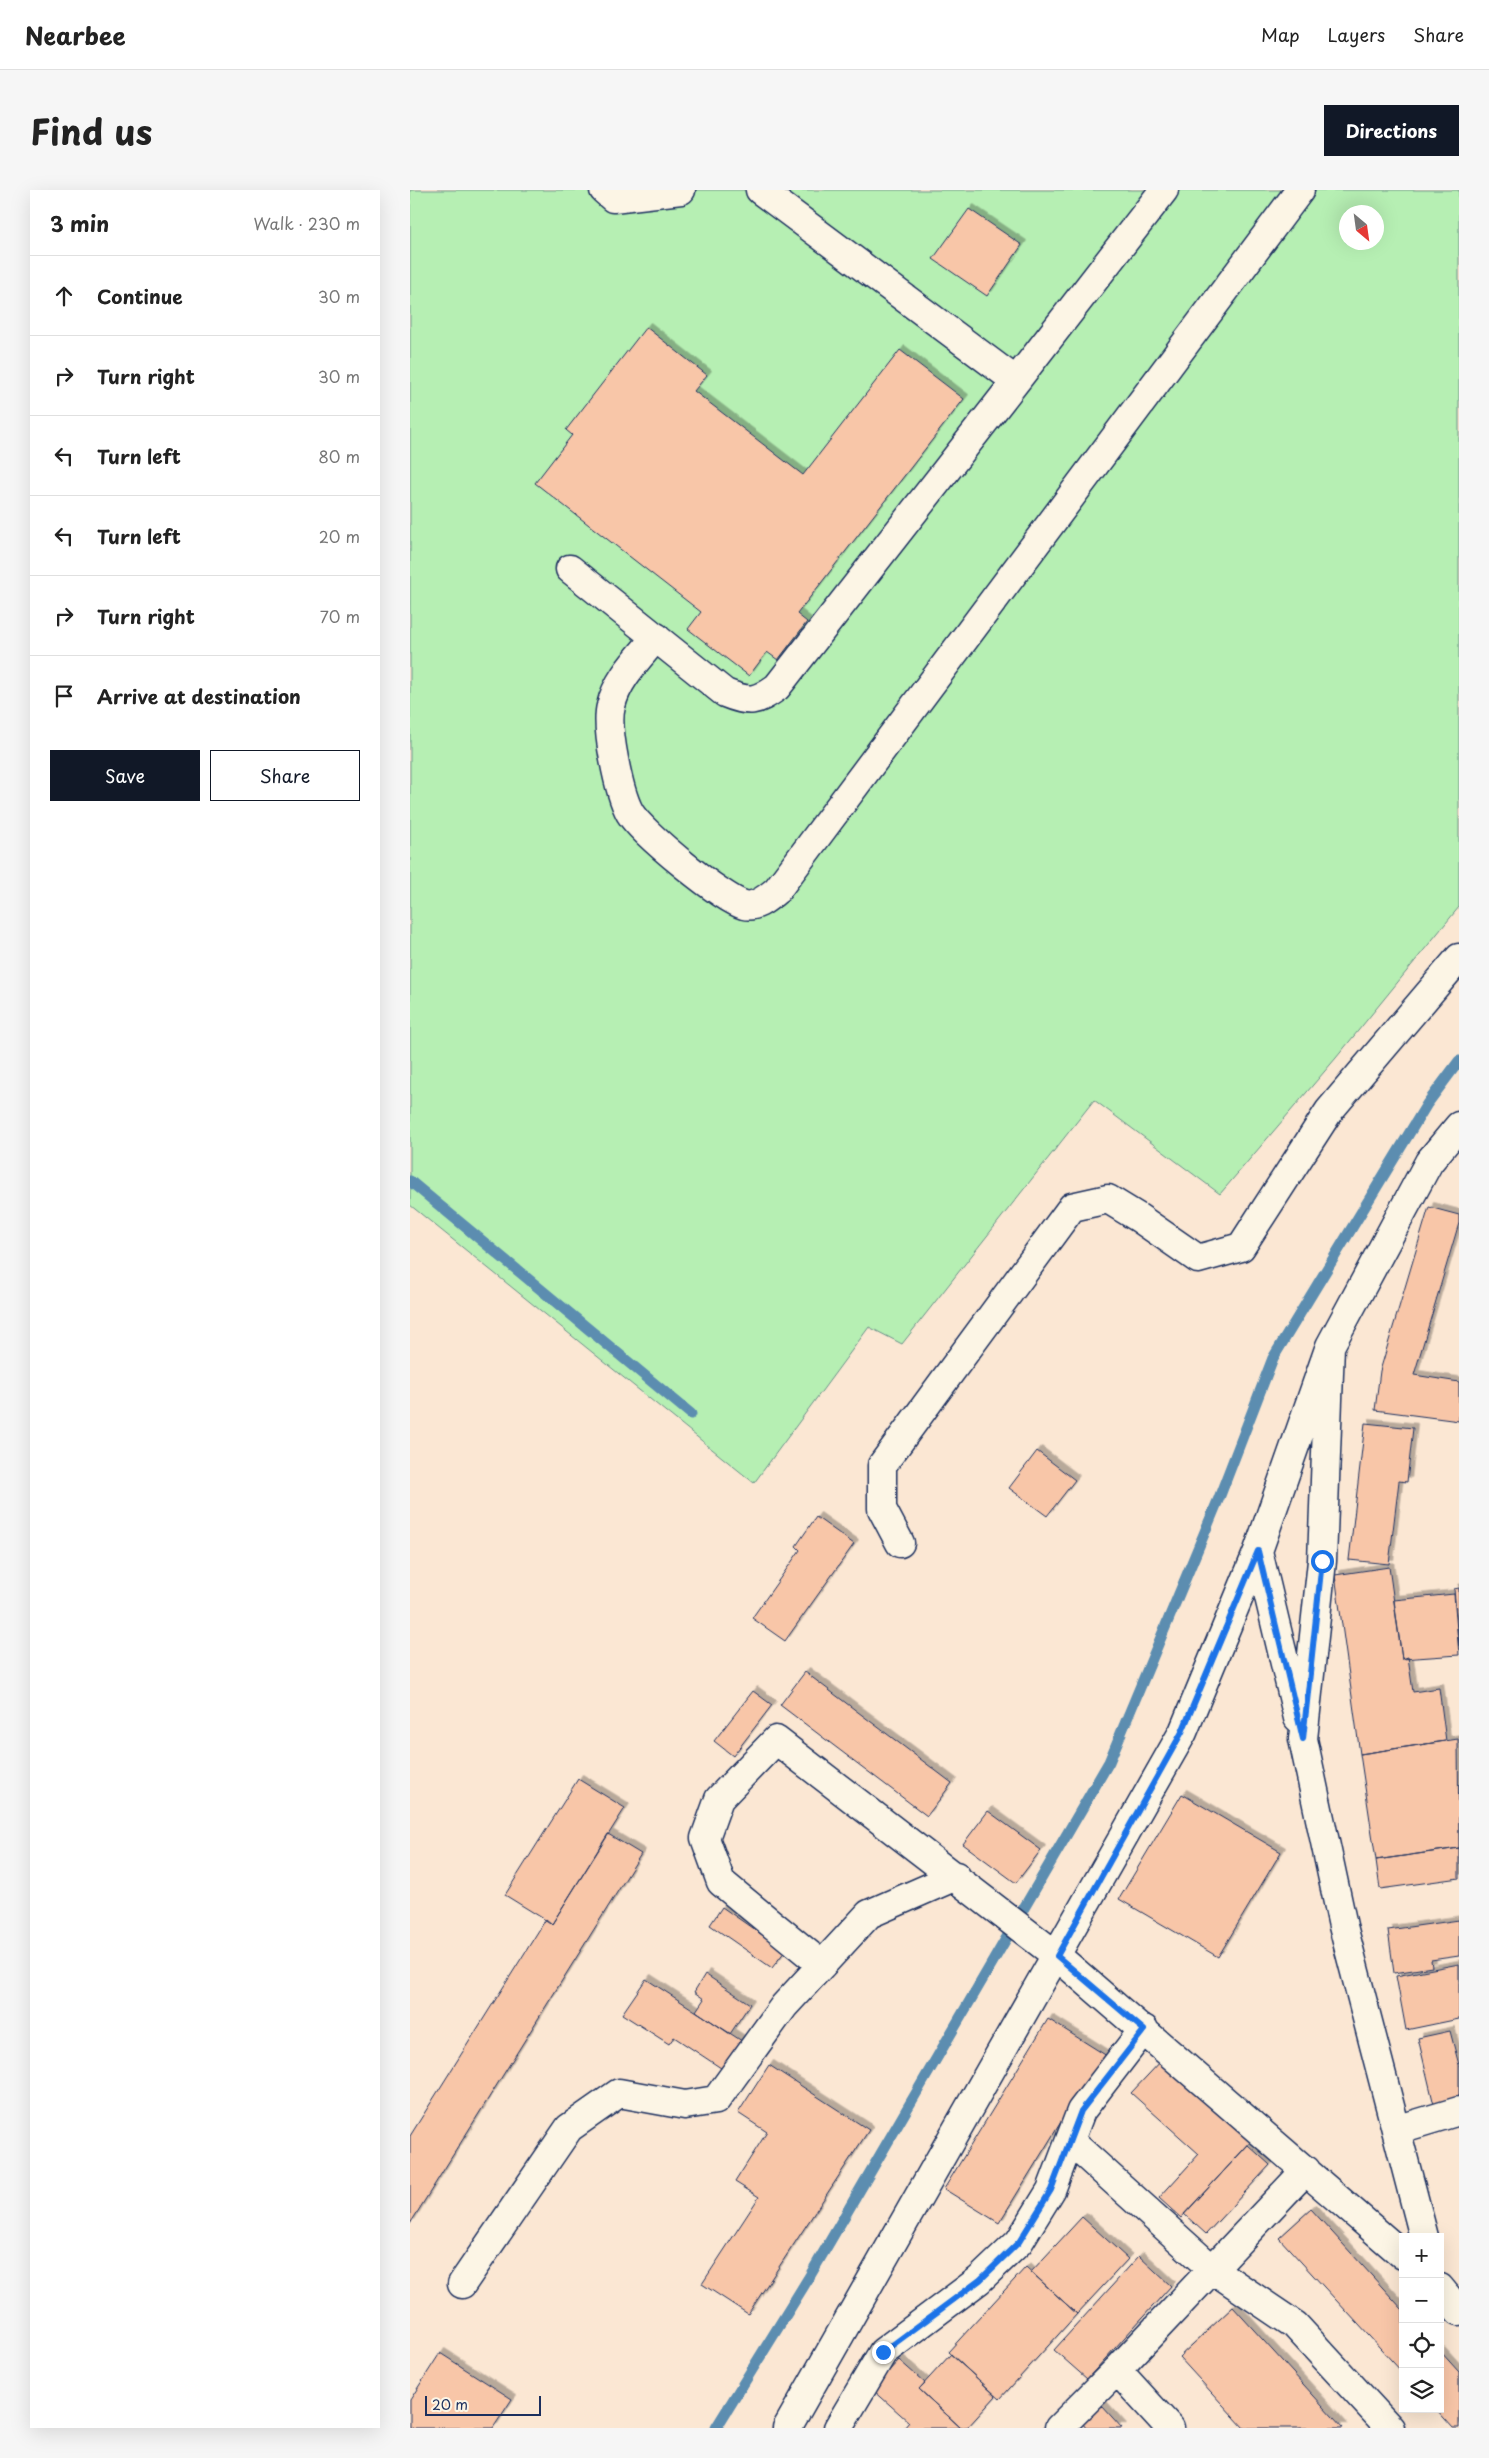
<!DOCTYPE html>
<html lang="en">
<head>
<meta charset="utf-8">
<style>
  :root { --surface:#fff; --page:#f6f6f6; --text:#222; --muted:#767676; --line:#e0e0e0; --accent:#111827 }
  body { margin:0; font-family:"Playpen Sans",sans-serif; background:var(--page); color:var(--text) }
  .controls { position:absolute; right:15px; bottom:15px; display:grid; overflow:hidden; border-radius:0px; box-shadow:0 5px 20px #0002 }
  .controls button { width:45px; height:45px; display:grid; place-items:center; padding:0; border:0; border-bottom:1px solid var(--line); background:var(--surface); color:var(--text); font:25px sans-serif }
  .compass { position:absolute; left:929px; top:15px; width:45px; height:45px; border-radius:50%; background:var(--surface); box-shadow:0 5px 20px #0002; rotate:151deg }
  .scale { position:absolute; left:15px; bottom:12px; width:116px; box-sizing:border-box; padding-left:5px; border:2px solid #1b2f5e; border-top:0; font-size:14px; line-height:18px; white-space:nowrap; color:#1b2f5e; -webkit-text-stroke:4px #fcf5e5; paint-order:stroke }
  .stop { position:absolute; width:15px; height:15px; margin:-11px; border:4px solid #1a73e8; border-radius:50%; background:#fff }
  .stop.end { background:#1a73e8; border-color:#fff; box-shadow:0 1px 5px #0008 }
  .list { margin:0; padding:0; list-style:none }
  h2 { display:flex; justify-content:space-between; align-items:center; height:65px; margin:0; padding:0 20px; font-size:21px }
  h2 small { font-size:16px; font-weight:400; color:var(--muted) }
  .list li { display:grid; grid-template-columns:32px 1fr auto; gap:15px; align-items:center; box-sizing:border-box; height:80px; padding:0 20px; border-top:1px solid var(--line) }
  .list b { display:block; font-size:19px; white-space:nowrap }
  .list em { font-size:16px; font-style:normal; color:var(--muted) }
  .actions { display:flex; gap:10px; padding:15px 20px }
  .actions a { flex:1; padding:11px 0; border:1px solid var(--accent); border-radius:0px; text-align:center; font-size:18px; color:var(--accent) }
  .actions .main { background:var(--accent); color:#fff }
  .icon { flex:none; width:28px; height:28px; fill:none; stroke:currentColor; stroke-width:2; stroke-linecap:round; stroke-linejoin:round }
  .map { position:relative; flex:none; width:1049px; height:2238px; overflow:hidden; border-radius:0px }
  header { display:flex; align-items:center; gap:30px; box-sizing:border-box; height:70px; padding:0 25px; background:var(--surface); border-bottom:1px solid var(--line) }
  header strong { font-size:24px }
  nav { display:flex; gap:28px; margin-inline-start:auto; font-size:18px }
  .intro { display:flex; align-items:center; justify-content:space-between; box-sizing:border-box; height:120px; padding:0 30px }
  h1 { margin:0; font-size:35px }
  .button { padding:12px 22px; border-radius:0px; background:var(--accent); color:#fff; font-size:18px; font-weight:700 }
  main { display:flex; gap:30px; padding:0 30px }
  aside { flex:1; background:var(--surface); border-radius:0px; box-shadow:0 5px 20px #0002 }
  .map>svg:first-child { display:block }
</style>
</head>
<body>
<header>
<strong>Nearbee</strong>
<nav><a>Map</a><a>Layers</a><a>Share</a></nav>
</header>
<div class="intro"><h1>Find us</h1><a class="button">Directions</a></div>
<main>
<aside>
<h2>3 min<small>Walk · 230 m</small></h2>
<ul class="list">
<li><svg class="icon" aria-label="ahead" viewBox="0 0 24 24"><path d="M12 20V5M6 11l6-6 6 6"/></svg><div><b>Continue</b></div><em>30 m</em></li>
<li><svg class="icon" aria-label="right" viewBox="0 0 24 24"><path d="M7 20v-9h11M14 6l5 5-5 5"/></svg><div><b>Turn right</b></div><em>30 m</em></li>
<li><svg class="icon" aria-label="left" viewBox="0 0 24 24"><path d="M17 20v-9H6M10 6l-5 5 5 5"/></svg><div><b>Turn left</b></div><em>80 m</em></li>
<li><svg class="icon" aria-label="left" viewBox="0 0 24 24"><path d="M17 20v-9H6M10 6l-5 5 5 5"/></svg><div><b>Turn left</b></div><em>20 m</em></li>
<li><svg class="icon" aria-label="right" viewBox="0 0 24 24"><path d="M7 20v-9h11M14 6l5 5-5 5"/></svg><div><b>Turn right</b></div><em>70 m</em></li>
<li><svg class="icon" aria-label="arrive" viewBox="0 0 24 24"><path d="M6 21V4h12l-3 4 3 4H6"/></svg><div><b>Arrive at destination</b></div></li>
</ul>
<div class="actions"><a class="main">Save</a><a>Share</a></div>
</aside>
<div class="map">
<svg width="1049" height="2238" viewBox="0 0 1049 2238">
  <defs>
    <filter id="shadow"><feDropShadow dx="4.5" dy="-4.5" stdDeviation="0" flood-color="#0004"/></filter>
  </defs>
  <rect width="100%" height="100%" fill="#fbe7d3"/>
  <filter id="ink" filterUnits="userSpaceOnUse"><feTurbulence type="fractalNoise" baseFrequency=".02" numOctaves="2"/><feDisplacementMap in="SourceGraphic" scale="10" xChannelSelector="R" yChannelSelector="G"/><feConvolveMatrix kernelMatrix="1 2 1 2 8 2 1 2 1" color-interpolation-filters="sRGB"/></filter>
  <g filter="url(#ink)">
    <path fill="#b6efb3" stroke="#688f88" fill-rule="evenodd" d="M0 0H1049V717L926 868 810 1004 684 910 492 1154 459 1137 344 1293 0 1015ZM936 22H966V52H936Z"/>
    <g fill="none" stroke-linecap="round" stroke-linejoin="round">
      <path stroke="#5b8db0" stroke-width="11" d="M0 991 281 1224
        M306 2238 398 2089 699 1572 809 1308 863 1168 1017 914 1049 871"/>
    </g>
    <path fill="#f8c6a8" stroke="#1b2f5e" filter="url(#shadow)" d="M559 19 612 55 577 106 523 69Z
      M236 137 297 185 284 201 393 285 490 160 554 209 387 424 397 432 368 470 357 462 339 486 278 439 291 422 125 293 162 245 156 240Z
      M1019 1017 1049 1025V1033L1004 1185 1049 1192V1231L965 1220 970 1181Z
      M955 1233 1003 1238 997 1292 989 1291 979 1374 939 1370Z
      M627 1261 665 1290 637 1326 599 1298Z
      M406 1327 444 1354 375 1451 342 1428 390 1360 386 1356Z
      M979 1377 992 1469 998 1467 1003 1502 1029 1498 1036 1551 950 1564 925 1385Z
      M1049 1398V1456L1044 1399Z
      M1044 1404 1049 1465 992 1469 984 1410Z
      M395 1482 542 1593 517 1626 370 1515Z
      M343 1501 362 1515 323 1566 304 1551Z
      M1048 1549 1049 1658 966 1670 950 1564Z
      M168 1589 215 1618 142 1734 95 1705Z
      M772 1604 871 1662 808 1767 709 1709Z
      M578 1621 631 1660 606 1693 553 1654Z
      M198 1644 231 1664 0 2034V1946L136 1729 142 1734Z
      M1049 1658V1688L970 1699 966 1670Z
      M312 1717 375 1761 362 1778 300 1735Z
      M1049 1730V1766L1021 1770 1022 1777 984 1783 978 1740Z
      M1049 1774V1829L996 1840 986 1786Z
      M295 1784 340 1814 320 1844 286 1821 294 1809 284 1802Z
      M236 1789 335 1853 317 1882 264 1847 259 1854 212 1824Z
      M638 1829 697 1866 654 1927 589 2033 534 1999Z
      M1040 1841 1049 1875V1909L1024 1915 1008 1848Z
      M754 1868 843 1949 771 2028 749 2008 789 1964 721 1903Z
      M359 1875 459 1940 338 2124 292 2094 349 2007 325 1992 357 1942 328 1923Z
      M838 1955 860 1975 796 2044 774 2024Z
      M901 2019 993 2120V2183L869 2048Z
      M672 2027 718 2069 667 2124 621 2082Z
      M729 2066 761 2096 677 2189 644 2160Z
      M616 2077 667 2124 590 2209 538 2162Z
      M823 2117 933 2238H834L769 2167Z
      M1030 2161 1049 2182V2238H1043L1026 2219H1030Z
      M30 2163 102 2209 83 2238H0V2210Z
      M541 2164 586 2206 557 2238H551L509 2199Z
      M489 2170 515 2193 509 2199 551 2238H494L499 2232 462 2199Z
      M692 2216 712 2238H676L673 2234Z"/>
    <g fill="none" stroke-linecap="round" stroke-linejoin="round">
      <g stroke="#1b2f5e" stroke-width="31">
        <path id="minor" d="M194 0 203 8 271 0
          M350 0 606 191 754 0
          M160 379 315 503C340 513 346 512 367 497L606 191
          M246 447C229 468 207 489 201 516 195 537 209 603 220 623 232 643 312 709 334 715 347 718 358 707 367 700L890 0
          M490 1353 472 1319V1275L662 1017 698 1009 729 1028 788 1069 831 1057 919 921 1049 768
          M848 1361 888 1528
          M412 1775 311 1692 295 1648 309 1609 366 1550 647 1766 993 2065
          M986 1940 1049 1921
          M660 1951 802 2079 885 2135 980 2238
          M1014 2047 933 1736 893 1549 912 1371 920 1156 1019 972 1049 936
          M52 2094 159 1938 209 1903 275 1915 306 1910 374 1816 459 1724 546 1686
          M1030 2098 1049 2121
          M377 2238 773 1542 848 1361 920 1156
          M428 2238 473 2162 569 2090 609 2052 641 2000 671 1921 734 1839
          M649 2238 707 2180
          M760 2238 707 2180 896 1980"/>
      </g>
      <use href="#minor" stroke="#fcf5e5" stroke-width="28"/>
    </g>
  </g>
  <g fill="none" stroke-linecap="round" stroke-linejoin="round" filter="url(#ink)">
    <path stroke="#1a73e8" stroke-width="6" d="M473 2162 570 2090 609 2052 641 2000 671 1921 734 1840 647 1766 772 1542 848 1361 893 1549 912 1371"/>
  </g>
</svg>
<div class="controls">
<button>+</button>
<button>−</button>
<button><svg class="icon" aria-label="locate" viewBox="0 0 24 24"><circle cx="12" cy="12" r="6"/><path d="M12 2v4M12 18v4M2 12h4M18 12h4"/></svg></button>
<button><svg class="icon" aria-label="layers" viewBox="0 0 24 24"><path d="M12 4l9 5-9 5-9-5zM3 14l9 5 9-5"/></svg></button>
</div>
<svg class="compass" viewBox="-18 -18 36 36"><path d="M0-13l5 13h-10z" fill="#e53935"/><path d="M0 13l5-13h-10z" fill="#767676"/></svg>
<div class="scale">20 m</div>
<div class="stop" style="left:912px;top:1371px"></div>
<div class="stop end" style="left:473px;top:2162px"></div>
</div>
</main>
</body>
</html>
